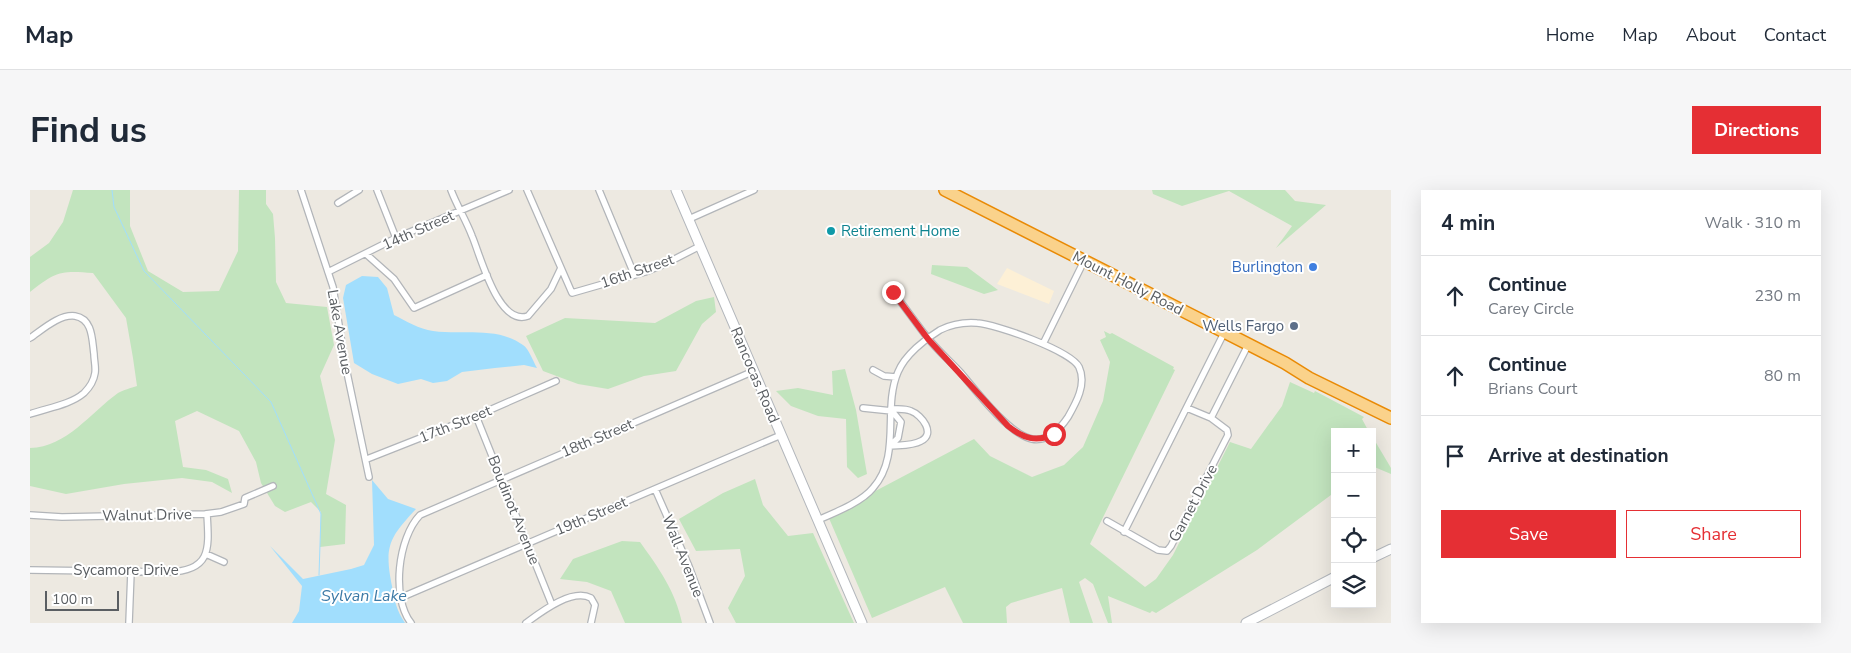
<!DOCTYPE html>
<html lang="en">
<head>
<meta charset="utf-8">
<style>
  :root { --surface:#fff; --page:#f6f6f7; --text:#1f2937; --muted:#747a83; --line:#e0e1e3; --accent:#e52f34 }
  body { margin:0; font-family:"Nunito Sans",sans-serif; background:var(--page); color:var(--text) }
  .controls { position:absolute; right:15px; bottom:15px; display:grid; overflow:hidden; border-radius:0px; box-shadow:0 5px 20px #0002 }
  .controls button { width:45px; height:45px; display:grid; place-items:center; padding:0; border:0; border-bottom:1px solid var(--line); background:var(--surface); color:var(--text); font:25px sans-serif }
  .scale { position:absolute; left:15px; bottom:12px; width:74px; box-sizing:border-box; padding-left:5px; border:2px solid #5a5e62; border-top:0; font-size:14px; line-height:18px; white-space:nowrap; color:#5a5e62; -webkit-text-stroke:4px #fff; paint-order:stroke }
  .stop { position:absolute; width:15px; height:15px; margin:-11px; border:4px solid #e52f34; border-radius:50%; background:#fff }
  .stop.end { background:#e52f34; border-color:#fff; box-shadow:0 1px 5px #0008 }
  .list { margin:0; padding:0; list-style:none }
  h2 { display:flex; justify-content:space-between; align-items:center; height:65px; margin:0; padding:0 20px; font-size:21px }
  h2 small { font-size:16px; font-weight:400; color:var(--muted) }
  .list li { display:grid; grid-template-columns:32px 1fr auto; gap:15px; align-items:center; box-sizing:border-box; height:80px; padding:0 20px; border-top:1px solid var(--line) }
  .list b { display:block; font-size:19px; white-space:nowrap }
  .list p { margin:0; font-size:16px; white-space:nowrap; color:var(--muted) }
  .list em { font-size:16px; font-style:normal; color:var(--muted) }
  .actions { display:flex; gap:10px; padding:15px 20px }
  .actions a { flex:1; padding:11px 0; border:1px solid var(--accent); border-radius:0px; text-align:center; font-size:18px; color:var(--accent) }
  .actions .main { background:var(--accent); color:#fff }
  .icon { flex:none; width:28px; height:28px; fill:none; stroke:currentColor; stroke-width:2; stroke-linecap:round; stroke-linejoin:round }
  .map { position:relative; flex:none; width:1361px; height:433px; overflow:hidden; border-radius:0px }
  header { display:flex; align-items:center; gap:30px; box-sizing:border-box; height:70px; padding:0 25px; background:var(--surface); border-bottom:1px solid var(--line) }
  header strong { font-size:24px }
  nav { display:flex; gap:28px; margin-inline-start:auto; font-size:18px }
  .intro { display:flex; align-items:center; justify-content:space-between; box-sizing:border-box; height:120px; padding:0 30px }
  h1 { margin:0; font-size:35px }
  .button { padding:12px 22px; border-radius:0px; background:var(--accent); color:#fff; font-size:18px; font-weight:700 }
  main { display:flex; gap:30px; padding:0 30px }
  aside { flex:1; background:var(--surface); border-radius:0px; box-shadow:0 5px 20px #0002 }
  .map>svg:first-child { display:block }
</style>
</head>
<body>
<header>
<strong>Map</strong>
<nav><a>Home</a><a>Map</a><a>About</a><a>Contact</a></nav>
</header>
<div class="intro"><h1>Find us</h1><a class="button">Directions</a></div>
<main>
<div class="map">
<svg width="1361" height="433" viewBox="0 0 1361 433">
  <rect width="100%" height="100%" fill="#ede9e1"/>
  <path fill="#fdf0d6" d="M977 78 1024 101 1019 114 967 94Z"/>
  <path fill="#c2e4be" d="M43 0H100V36L118 81 153 102 189 101 208 61 209 0H236V14L243 24 245 48 246 92 256 113 297 117 304 155 290 186 305 250 296 304 316 315 315 354 290 357 291 322 281 312 255 322 245 316 231 293 226 272 209 241 167 221 145 231 153 277 176 280 198 289 202 303 182 292 152 288 94 294 36 304 0 296V258C37 257 60 223 88 203 93 200 101 198 107 196L103 168 96 128 63 83C30 80 25 82 0 102V67L19 53 33 32Z
    M1122 0H1255L1265 11 1296 15 1246 58 1262 36 1199 1 1152 16 1123 4Z
    M902 75 937 77 968 100 954 104 901 84Z
    M684 107 686 122 672 134 646 181 614 186 578 199 548 194 513 181 496 146 535 128 625 133 666 111Z
    M1074 141 1080 144 1082 143 1144 177 1143 179 1145 180 1060 354 1115 397 1126 389 1143 365 1200 252 1221 259 1252 216 1260 192 1284 203 1285 201 1334 227 1332 229 1339 242H1305V302L1227 360 1126 423 1122 421 1120 423 1078 406 1082 433H1078L1063 394 1055 388 1049 392 1063 433H1040L1032 398 981 413 976 417 977 433H933L915 397 842 428 798 326 944 249 960 266 1002 287 1034 275 1053 257 1073 211 1080 172 1070 150 1076 147Z
    M815 179 826 220 837 284 828 288 817 277 816 229 788 226 761 216 746 201 768 198 803 205 802 181Z
    M1342 246 1361 278V284L1342 276Z
    M725 289 733 315 758 346 783 343 824 433H706L698 418 715 386 710 359 666 361 649 329 693 303Z
    M592 351 610 352C628 377 646 402 652 433H595L581 401 557 392 530 389 543 369Z"/>
  <path fill="#a1defd" d="M332 86 348 87 357 98 364 125C376 131 389 139 403 141 432 145 467 136 493 155 499 159 503 171 507 178L494 175 465 178 432 182 417 191 403 193 391 189 368 194 342 184 324 173 313 108 316 95Z
    M342 290 358 309 386 319C359 348 354 356 362 396 364 410 367 421 375 433H262L269 421 272 396 240 356 273 389 321 379 334 375 344 355Z"/>
  <g fill="none" stroke-linecap="round" stroke-linejoin="round">
    <path stroke="#a1defd" stroke-width="1" d="M82 0 84 17 114 81 241 212 291 324 289 385"/>
    <g stroke="#b2b5b9" stroke-width="8">
      <path id="street" d="M271 0 303 97 315 173 339 287
        M347 0 366 48
        M421 0C427 16 436 30 442 46 450 64 468 137 498 126L521 99 531 78
        M497 0 542 103 615 82 635 74 670 56
        M569 0 604 84
        M308 13 329 0
        M659 29 724 0
        M336 64 364 89 384 118 457 85
        M298 82 366 48 479 0
        M0 148C12 140 29 124 45 126 63 129 62 150 64 164 64 170 66 177 65 183 64 190 59 198 54 203 40 215 17 218 0 224
        M1013 154 1054 71
        M843 180 854 186 866 187
        M833 218 862 221 871 232 868 248 860 256
        M446 226 522 415
        M1181 228 1218 155
        M860 256C870 255 882 256 891 251 906 244 892 225 881 221 875 218 868 219 862 219
        M337 269 446 226 526 191
        M625 299 658 374 680 433
        M0 325 32 327 175 324 191 322 214 314 215 308 243 296
        M788 330C804 323 832 312 843 298 872 265 852 219 868 182 875 165 895 149 910 140 922 134 934 132 947 133 966 134 1041 161 1049 177 1057 194 1046 213 1038 227 1030 239 1018 252 1002 249 980 245 946 201 931 183 920 171 907 160 897 147 885 132 875 117 863 102
        M1077 331 1128 360 1137 361 1141 356 1198 245 1197 240 1181 228 1157 218
        M1094 342 1194 143
        M176 364 194 372
        M0 380 138 382C182 381 179 358 177 324
        M370 408 751 245
        M99 433 101 382
        M381 433C361 407 368 348 390 325L724 181
        M496 433C511 422 542 398 561 408L565 415 561 433"/>
    </g>
    <g stroke="#b3b7bc" stroke-width="11">
      <path id="secondary" d="M646 0 832 433
        M1342 368 1361 359
        M1216 433 1305 387"/>
    </g>
    <g stroke="#e98a05" stroke-width="14">
      <path id="highway" d="M915 0 1167 128 1255 173 1279 188 1361 228"/>
    </g>
    <use href="#street" stroke="#fff" stroke-width="5.5"/>
    <use href="#secondary" stroke="#fff" stroke-width="9"/>
    <use href="#highway" stroke="#fad28b" stroke-width="11"/>
  </g>
  <g fill="none" stroke-linecap="round" stroke-linejoin="round">
    <path stroke="#e52f34" stroke-width="6" d="M863 102 898 149 978 236C993 248 1006 253 1024 244"/>
  </g>
  <circle fill="#0f9aa8" stroke="#fff" stroke-width="2" cx="801" cy="41" r="5"/>
  <circle fill="#3f7fe0" stroke="#fff" stroke-width="2" cx="1283" cy="77" r="5"/>
  <circle fill="#5c6f8a" stroke="#fff" stroke-width="2" cx="1264" cy="136" r="5"/>
  <g text-anchor="middle" stroke-width="4" stroke-linejoin="round" paint-order="stroke">
    <g font-size="15" fill="#5a5e62" stroke="#fff">
      <text transform="translate(388 40) rotate(-24)" y="5">14th Street</text>
      <text transform="translate(607 81) rotate(-19)" y="5">16th Street</text>
      <text transform="translate(1098 93) rotate(27)" y="5">Mount Holly Road</text>
      <text transform="translate(310 142) rotate(80)" y="5">Lake Avenue</text>
      <text transform="translate(725 185) rotate(67)" y="5">Rancocas Road</text>
      <text transform="translate(425 234) rotate(-22)" y="5">17th Street</text>
      <text transform="translate(567 248) rotate(-23)" y="5">18th Street</text>
      <text transform="translate(1163 313) rotate(-62)" y="5">Garnet Drive</text>
      <text transform="translate(484 320) rotate(68)" y="5">Boudinot Avenue</text>
      <text transform="translate(117 325) rotate(-1)" y="5">Walnut Drive</text>
      <text transform="translate(561 326) rotate(-23)" y="5">19th Street</text>
      <text transform="translate(653 366) rotate(68)" y="5">Wall Avenue</text>
      <text x="96" y="385">Sycamore Drive</text>
    </g>
    <g font-size="15" fill="#0d838f" stroke="#fff" text-anchor="start">
      <text x="811" y="46">Retirement Home</text>
    </g>
    <g font-size="15" fill="#366cbe" stroke="#fff" text-anchor="end">
      <text x="1273" y="82">Burlington</text>
    </g>
    <g font-size="15" fill="#4e5e75" stroke="#fff" text-anchor="end">
      <text x="1254" y="141">Wells Fargo</text>
    </g>
    <g font-size="16" font-style="italic" fill="#3c7aa6" stroke="#fff">
      <text x="334" y="411">Sylvan Lake</text>
    </g>
  </g>
</svg>
<div class="controls">
<button>+</button>
<button>−</button>
<button><svg class="icon" aria-label="locate" viewBox="0 0 24 24"><circle cx="12" cy="12" r="6"/><path d="M12 2v4M12 18v4M2 12h4M18 12h4"/></svg></button>
<button><svg class="icon" aria-label="layers" viewBox="0 0 24 24"><path d="M12 4l9 5-9 5-9-5zM3 14l9 5 9-5"/></svg></button>
</div>
<div class="scale">100 m</div>
<div class="stop" style="left:1024px;top:244px"></div>
<div class="stop end" style="left:863px;top:102px"></div>
</div>
<aside>
<h2>4 min<small>Walk · 310 m</small></h2>
<ul class="list">
<li><svg class="icon" aria-label="ahead" viewBox="0 0 24 24"><path d="M12 20V5M6 11l6-6 6 6"/></svg><div><b>Continue</b><p>Carey Circle</p></div><em>230 m</em></li>
<li><svg class="icon" aria-label="ahead" viewBox="0 0 24 24"><path d="M12 20V5M6 11l6-6 6 6"/></svg><div><b>Continue</b><p>Brians Court</p></div><em>80 m</em></li>
<li><svg class="icon" aria-label="arrive" viewBox="0 0 24 24"><path d="M6 21V4h12l-3 4 3 4H6"/></svg><div><b>Arrive at destination</b></div></li>
</ul>
<div class="actions"><a class="main">Save</a><a>Share</a></div>
</aside>
</main>
</body>
</html>
